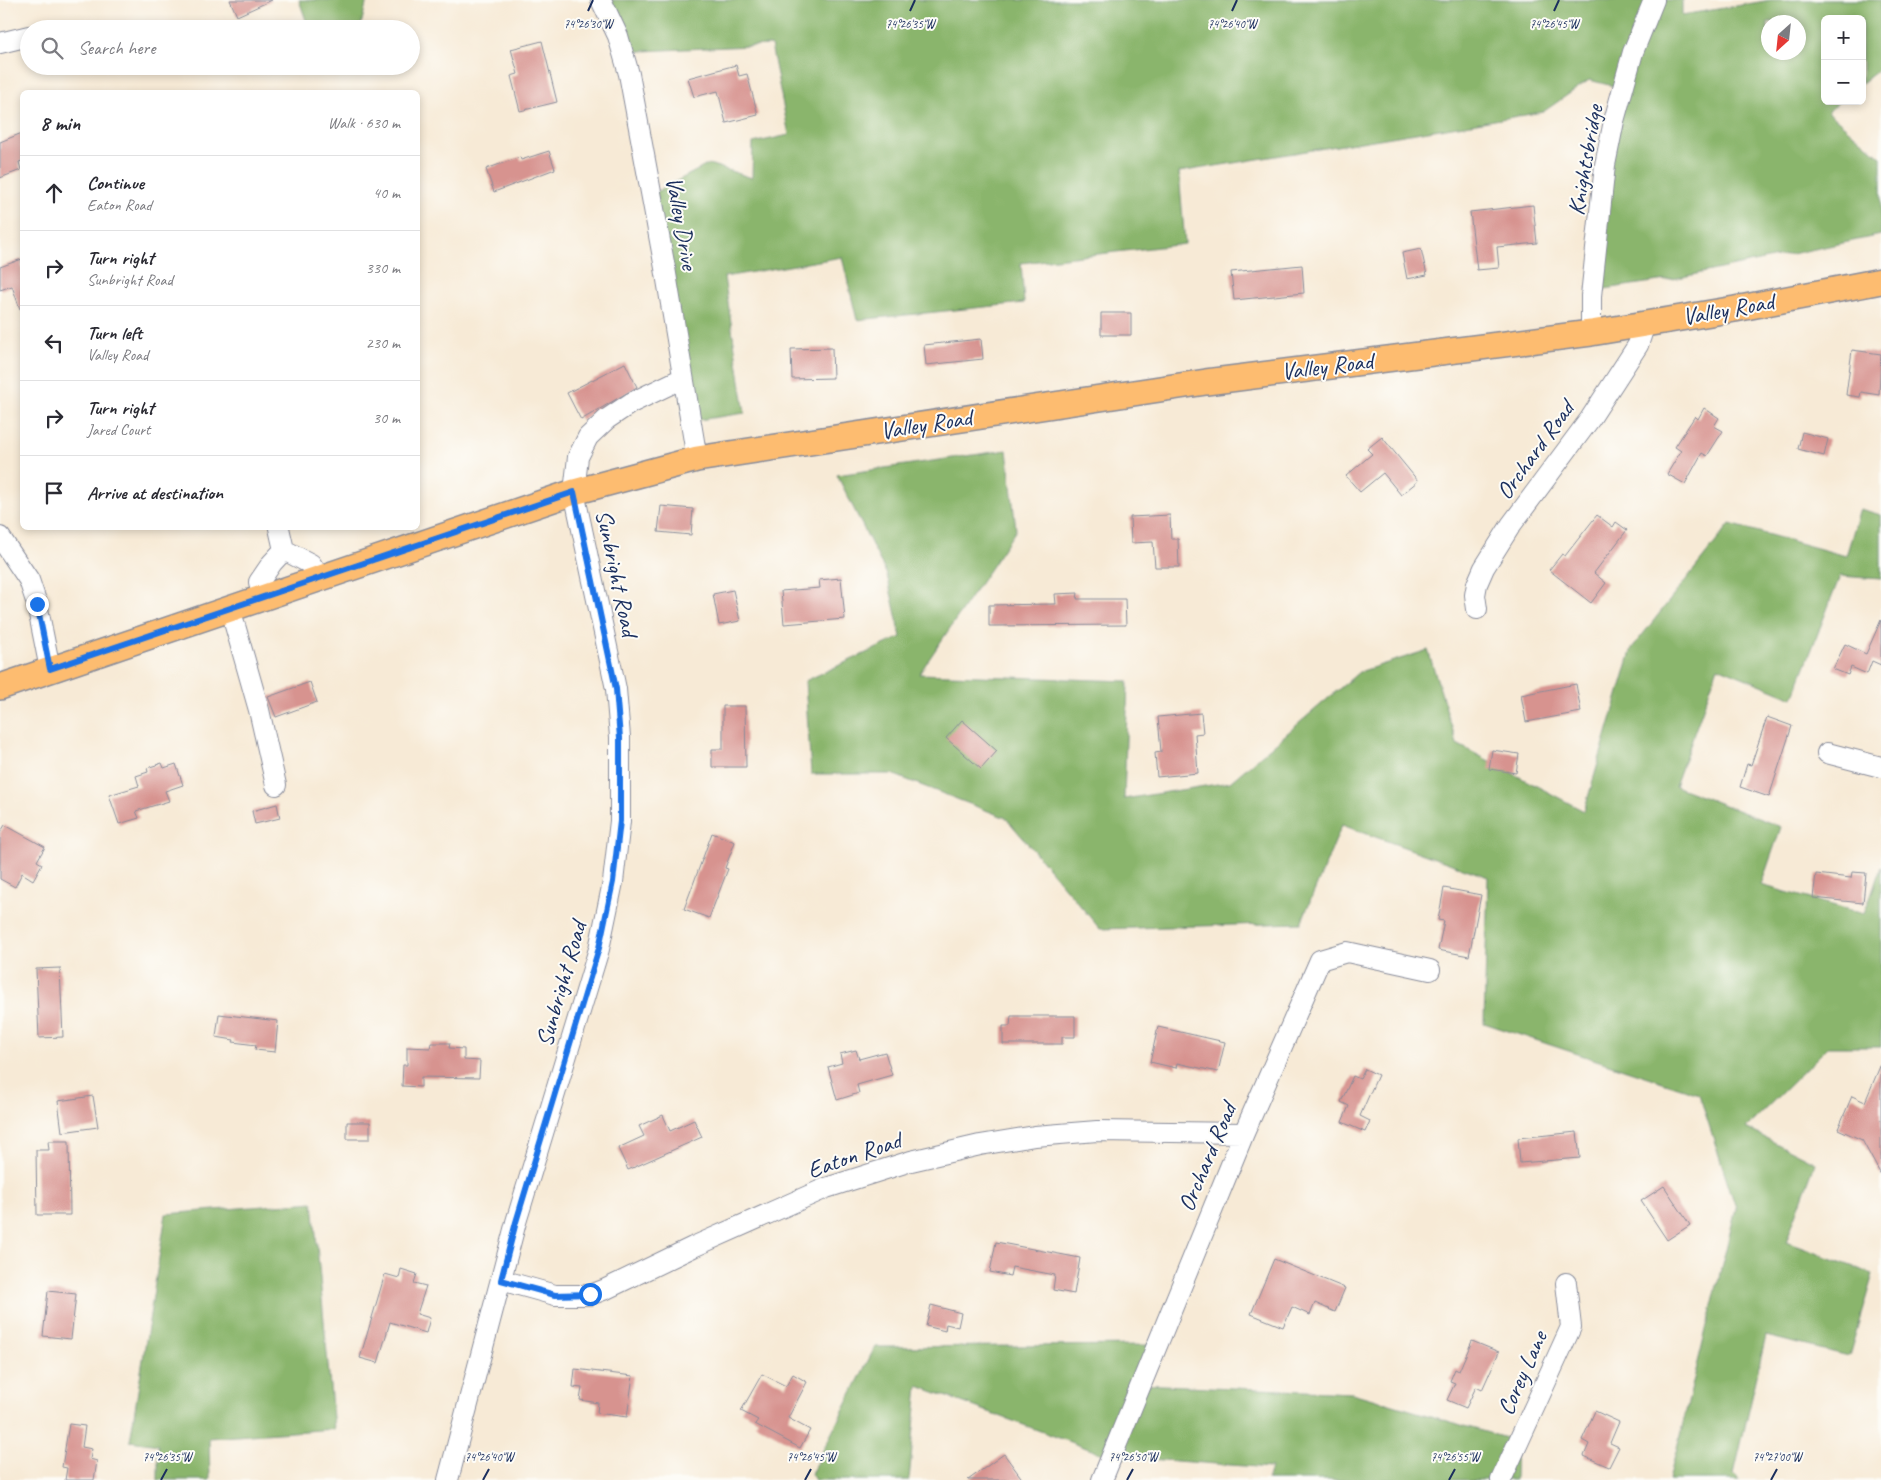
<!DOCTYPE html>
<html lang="en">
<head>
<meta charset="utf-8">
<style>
  :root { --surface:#fff; --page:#f2f2f3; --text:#2b2b33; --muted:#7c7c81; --line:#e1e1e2 }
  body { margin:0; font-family:Caveat,sans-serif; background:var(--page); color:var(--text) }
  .controls { position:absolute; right:15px; top:15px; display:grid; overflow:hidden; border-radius:8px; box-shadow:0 2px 8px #0003 }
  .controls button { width:45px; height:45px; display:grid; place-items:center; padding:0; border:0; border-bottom:1px solid var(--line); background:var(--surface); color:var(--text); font:25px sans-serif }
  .compass { position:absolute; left:1761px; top:15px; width:45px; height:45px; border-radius:50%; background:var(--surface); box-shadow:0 2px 8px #0003; rotate:207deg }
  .stop { position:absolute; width:15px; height:15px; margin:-11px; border:4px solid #1a73e8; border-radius:50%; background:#fff }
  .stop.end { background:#1a73e8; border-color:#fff; box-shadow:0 1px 5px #0008 }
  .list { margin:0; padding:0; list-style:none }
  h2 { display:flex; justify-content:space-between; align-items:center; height:65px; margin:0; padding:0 20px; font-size:21px }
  h2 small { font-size:16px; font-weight:400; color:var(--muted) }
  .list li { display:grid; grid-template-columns:32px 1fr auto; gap:15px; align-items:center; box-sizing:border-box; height:75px; padding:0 20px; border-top:1px solid var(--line) }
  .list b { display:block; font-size:19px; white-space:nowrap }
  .list p { margin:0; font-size:16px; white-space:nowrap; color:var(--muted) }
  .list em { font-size:16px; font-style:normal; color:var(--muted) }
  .icon { flex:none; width:28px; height:28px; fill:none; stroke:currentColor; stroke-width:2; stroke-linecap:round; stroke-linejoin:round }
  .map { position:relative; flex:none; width:1881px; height:1480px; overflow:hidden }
  .search { position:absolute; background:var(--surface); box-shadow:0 2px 8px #0003; left:20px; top:20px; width:400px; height:55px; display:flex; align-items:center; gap:12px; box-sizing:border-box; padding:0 18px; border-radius:28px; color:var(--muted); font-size:19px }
  .panel { position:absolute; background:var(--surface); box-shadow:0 2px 8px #0003; left:20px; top:90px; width:400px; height:440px; border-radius:8px }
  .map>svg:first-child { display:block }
</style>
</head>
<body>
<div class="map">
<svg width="1881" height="1480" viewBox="0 0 1881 1480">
  <rect width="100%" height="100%" fill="#fdfcf7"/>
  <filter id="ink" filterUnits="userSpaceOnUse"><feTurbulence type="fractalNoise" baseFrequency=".02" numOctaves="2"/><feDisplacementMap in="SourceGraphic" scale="10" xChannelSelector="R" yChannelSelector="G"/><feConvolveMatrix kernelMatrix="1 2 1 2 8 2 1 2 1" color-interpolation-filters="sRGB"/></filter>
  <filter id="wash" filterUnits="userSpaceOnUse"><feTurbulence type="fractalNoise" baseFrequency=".0096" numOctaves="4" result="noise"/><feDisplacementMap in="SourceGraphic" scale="20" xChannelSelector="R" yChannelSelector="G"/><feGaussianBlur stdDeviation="1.12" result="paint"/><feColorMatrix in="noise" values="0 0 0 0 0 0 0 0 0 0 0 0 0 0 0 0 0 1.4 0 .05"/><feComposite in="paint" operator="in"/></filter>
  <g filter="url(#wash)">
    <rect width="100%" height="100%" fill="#f7ead6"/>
    <path fill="#8ab56c" stroke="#527265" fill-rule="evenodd" d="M299 0H367L360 29H309Z
      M600 0H1682V15L1771 0H1881V68L1862 83V19H1825V101H1840L1828 112 1881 157V235L1673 279 1591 291 1617 87 1589 80 1543 112 1179 172 1185 244 1021 263 1024 303 857 320 842 257 724 277 745 413 685 422 652 194 709 164 752 178 753 143 789 135 771 45 621 52ZM1768 22H1798V52H1768Z
      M1007 450 1016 530 919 674 1128 681 1124 799 1230 782 1359 672 1428 650 1457 744 1584 811 1632 648 1730 524 1846 556 1860 509 1881 515V579L1840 576 1793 698 1718 667 1675 786 1781 827 1761 885 1864 914 1881 867V1047H1828L1746 1128 1815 1163 1786 1242 1873 1274 1849 1356 1766 1336 1734 1474 1741 1480H1669L1736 1208 1699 1094 1484 1023 1488 877 1342 825 1301 923 1100 929 1006 818 892 774H811L805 681 901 637 887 575 837 475Z
      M313 1202 334 1429 209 1438 210 1480H158V1445L130 1441 166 1214Z
      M1156 1345 1139 1384 1352 1393 1516 1441 1515 1480H1267L1271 1468 1108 1456 918 1386 909 1480H815L811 1474 875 1347Z"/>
    <g id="blocks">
      <path fill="#d7938f" d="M230 0H272L237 16Z
        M542 41 557 102 520 111 511 76 518 74 511 49Z
        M736 65 739 76 747 74 758 115 726 123 718 91 694 97 688 78Z
        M22 133V161L19 162 21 170 0 178V142Z
        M549 151 555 169 494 192 486 169 520 157 521 160Z
        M1533 205 1537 243 1497 247 1499 268 1477 270 1470 212Z
        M1421 249 1427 275 1407 279 1402 253Z
        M22 259V309H20L12 286 0 290V267Z
        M1302 265 1304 293 1234 300 1231 272Z
        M1101 313H1131V335H1101Z
        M981 339 983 359 926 365 924 345Z
        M832 348 833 378 792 379 791 349Z
        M1852 350 1881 354 1879 395 1861 392 1860 397 1846 395Z
        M625 363 637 387 581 420 567 393Z
        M1704 408 1719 418 1714 426 1723 431 1707 456 1702 453 1685 484 1667 474 1681 451 1675 447 1695 416 1698 419Z
        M1802 432 1828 439 1824 456 1798 449Z
        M1382 437 1418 481 1401 495 1383 473 1360 492 1346 476 1372 454 1367 449Z
        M661 506 693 509 691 535 658 532Z
        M1170 515 1171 539H1178L1179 567H1155L1153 542 1131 543 1130 517Z
        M1597 515 1613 527 1616 522 1627 530 1594 573 1606 583 1591 603 1549 570 1562 554 1565 556Z
        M841 578 845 619 784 624 781 591 820 588 819 580Z
        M733 590 740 621 719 625 713 594Z
        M1078 593 1077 599H1125L1126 625 989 626V605L1056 604 1055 594Z
        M1881 620V665L1872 661 1867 674 1851 667 1848 675 1833 669 1845 644 1866 654Z
        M310 682 317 702 276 717 268 697Z
        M1576 684 1581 712 1526 722 1521 695Z
        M723 706H745L746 767H712V749H723Z
        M1201 713 1203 733 1195 734 1198 773 1157 777 1155 753 1161 752 1158 717Z
        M1767 717 1792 726 1769 797 1740 787 1747 764 1751 765Z
        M962 720 997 751 981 769 946 738Z
        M1492 750 1519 754 1516 773 1489 769Z
        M162 763 164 768 176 764 183 785 165 791 169 801 136 811 139 818 119 824 109 795 139 786 136 776 148 772 147 768Z
        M277 804 280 818 255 824 252 811Z
        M5 825 45 847 37 861 42 864 33 880 22 873 15 887 0 879V833Z
        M712 833 735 842 725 868 728 869 709 918 684 909Z
        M1852 872 1866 873 1863 903 1813 898 1816 874 1851 878Z
        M1444 888 1481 895 1469 956 1438 950 1444 921 1438 920Z
        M60 968 63 1037 39 1038 36 969Z
        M219 1014 278 1021 275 1052 255 1050 256 1045 233 1042 234 1040 216 1037Z
        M1011 1016H1075V1037H1062V1044H1003V1026H1010Z
        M1158 1027 1225 1042 1218 1072 1177 1063 1176 1068 1150 1062Z
        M431 1043H450L449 1048 464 1049V1060L480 1061 479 1078 421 1077V1087L402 1086 403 1065H407V1047L430 1048Z
        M856 1050 859 1059 885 1052 892 1075 857 1085 859 1093 837 1100 828 1067 842 1063 840 1054Z
        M1881 1064V1175L1862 1140 1838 1129 1852 1096 1865 1102Z
        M1365 1069 1378 1075 1360 1116 1370 1121 1365 1132 1342 1122 1349 1106 1341 1102 1353 1076 1360 1079Z
        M93 1096 98 1127 62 1132 58 1101Z
        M663 1115 670 1131 694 1120 702 1137 628 1170 618 1148 644 1136 639 1126Z
        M347 1122H370V1139H347Z
        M1577 1132 1580 1158 1520 1163 1518 1138Z
        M48 1141H69L70 1215H37L36 1150H49Z
        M1664 1186 1690 1225 1667 1240 1641 1201Z
        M996 1242 1080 1258 1074 1294 1053 1290 1055 1275 1012 1267 1010 1276 990 1272Z
        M1274 1259 1345 1288 1335 1312 1315 1303 1310 1315 1292 1307 1283 1327 1251 1314Z
        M401 1269 417 1274 414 1283 426 1286 417 1314 430 1318 426 1333 390 1322 378 1363 360 1358 385 1274 399 1278Z
        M48 1291 76 1294 71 1339 43 1336Z
        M931 1305 961 1313 958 1327 946 1324 945 1331 926 1326Z
        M1472 1341 1499 1352 1482 1390 1476 1387 1466 1408 1447 1400 1455 1383 1450 1381 1455 1369 1459 1371Z
        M575 1369 633 1376 627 1417 597 1413 598 1403 580 1400 582 1388 573 1387Z
        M762 1374 786 1386 793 1374 807 1382 788 1418 810 1430 800 1448 755 1424 758 1420 741 1411Z
        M1595 1411 1619 1422 1610 1443 1619 1447 1609 1467 1584 1456 1589 1444 1582 1440Z
        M69 1424 85 1426 82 1447 92 1449 90 1459 97 1461 94 1480H65L67 1468 62 1467Z
        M1004 1454 1023 1480H968Z"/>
    </g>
  </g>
  <g filter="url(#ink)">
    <use href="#blocks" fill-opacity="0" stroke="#898c9a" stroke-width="1"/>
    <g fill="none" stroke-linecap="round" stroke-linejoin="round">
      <g stroke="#898c9a" stroke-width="22">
        <path id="minor" d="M601 0 618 36 629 74 665 268 697 459
          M0 43 29 36
          M1591 333V296L1605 165 1614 121 1633 52 1654 0
          M279 528 284 550
          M0 537 29 580 37 604 50 669
          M262 598 259 582 272 563 284 550 311 564 320 578
          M230 608 259 710 276 785
          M1477 609 1475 595 1477 584 1484 568 1511 525 1590 419 1638 345 1645 324
          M1827 753 1881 767
          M501 1280 555 1295H590L606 1289 693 1247 826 1188 911 1161 980 1145 1035 1136 1097 1131 1244 1133
          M448 1480 516 1222 599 949 613 882 620 821V737L616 689 574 492 578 457 588 437 607 419 631 403 683 378
          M1102 1480 1244 1133 1320 960 1347 952 1430 970
          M1501 1480 1571 1327 1566 1283"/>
      </g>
      <g stroke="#898c9a" stroke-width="28">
        <path id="major" d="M0 687 574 492 697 459 1206 382 1591 333 1735 309 1881 281"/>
      </g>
      <use href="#minor" stroke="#fff" stroke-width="20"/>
      <use href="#major" stroke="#fdbc6f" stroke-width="25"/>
    </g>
  </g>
  <g fill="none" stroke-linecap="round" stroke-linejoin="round" filter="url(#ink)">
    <path stroke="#1a73e8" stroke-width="6" d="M37 604 50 669 574 492 616 689 620 738V821L613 882 599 948 516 1222 501 1280 555 1295 590 1294"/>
  </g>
  <path fill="none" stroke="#1b2f5e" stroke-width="2" d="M588 11 593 0M910 11 915 0M1232 11 1237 0M1554 11 1559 0M161 1480 167 1469M483 1480 489 1469M805 1480 811 1469M1127 1480 1133 1469M1449 1480 1455 1469M1771 1480 1777 1469"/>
  <g text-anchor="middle" stroke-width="4" stroke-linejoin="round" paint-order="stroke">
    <g font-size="24" fill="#1b2f5e" stroke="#fdfcf7">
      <text transform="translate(1585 160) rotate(-80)" y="8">Knightsbridge</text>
      <text transform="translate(682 223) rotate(80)" y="8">Valley Drive</text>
      <text transform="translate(1728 309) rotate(-10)" y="8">Valley Road</text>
      <text transform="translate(1327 366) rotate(-7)" y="8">Valley Road</text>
      <text transform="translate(926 424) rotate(-9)" y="8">Valley Road</text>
      <text transform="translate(1535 450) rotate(-54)" y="8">Orchard Road</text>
      <text transform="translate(617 573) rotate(78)" y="8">Sunbright Road</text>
      <text transform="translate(561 984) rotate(-74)" y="8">Sunbright Road</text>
      <text transform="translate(854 1155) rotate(-19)" y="8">Eaton Road</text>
      <text transform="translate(1207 1157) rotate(-67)" y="8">Orchard Road</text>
      <text transform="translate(1522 1373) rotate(-66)" y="8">Corey Lane</text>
    </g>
  </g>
  <g font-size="12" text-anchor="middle" fill="#1b2f5e" stroke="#fdfcf7" stroke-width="4" stroke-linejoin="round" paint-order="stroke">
    <text x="588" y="28">74°26'30"W</text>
    <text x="910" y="28">74°26'35"W</text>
    <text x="1232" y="28">74°26'40"W</text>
    <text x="1554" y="28">74°26'45"W</text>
    <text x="167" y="1461">74°26'35"W</text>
    <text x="489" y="1461">74°26'40"W</text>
    <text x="811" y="1461">74°26'45"W</text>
    <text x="1133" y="1461">74°26'50"W</text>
    <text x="1455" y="1461">74°26'55"W</text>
    <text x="1777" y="1461">74°27'00"W</text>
  </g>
</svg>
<div class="controls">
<button>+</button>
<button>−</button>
</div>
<svg class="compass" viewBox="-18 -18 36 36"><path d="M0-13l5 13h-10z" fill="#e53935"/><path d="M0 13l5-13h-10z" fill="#7c7c81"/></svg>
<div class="stop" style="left:590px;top:1294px"></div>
<div class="stop end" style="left:37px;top:604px"></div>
<div class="search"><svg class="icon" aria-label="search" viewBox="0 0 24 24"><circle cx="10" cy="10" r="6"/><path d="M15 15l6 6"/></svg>Search here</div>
<section class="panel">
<h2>8 min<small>Walk · 630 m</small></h2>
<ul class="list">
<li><svg class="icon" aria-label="ahead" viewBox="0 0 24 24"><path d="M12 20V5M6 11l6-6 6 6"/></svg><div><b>Continue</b><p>Eaton Road</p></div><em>40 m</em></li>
<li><svg class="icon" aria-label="right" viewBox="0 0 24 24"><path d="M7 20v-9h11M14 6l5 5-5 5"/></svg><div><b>Turn right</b><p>Sunbright Road</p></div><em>330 m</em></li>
<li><svg class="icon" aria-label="left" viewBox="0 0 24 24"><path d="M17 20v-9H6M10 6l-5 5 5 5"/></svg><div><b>Turn left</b><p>Valley Road</p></div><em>230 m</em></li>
<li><svg class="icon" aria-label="right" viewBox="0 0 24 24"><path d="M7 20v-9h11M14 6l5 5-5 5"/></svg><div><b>Turn right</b><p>Jared Court</p></div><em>30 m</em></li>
<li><svg class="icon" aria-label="arrive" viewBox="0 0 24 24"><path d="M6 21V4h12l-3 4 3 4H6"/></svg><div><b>Arrive at destination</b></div></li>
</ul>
</section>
</div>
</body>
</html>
